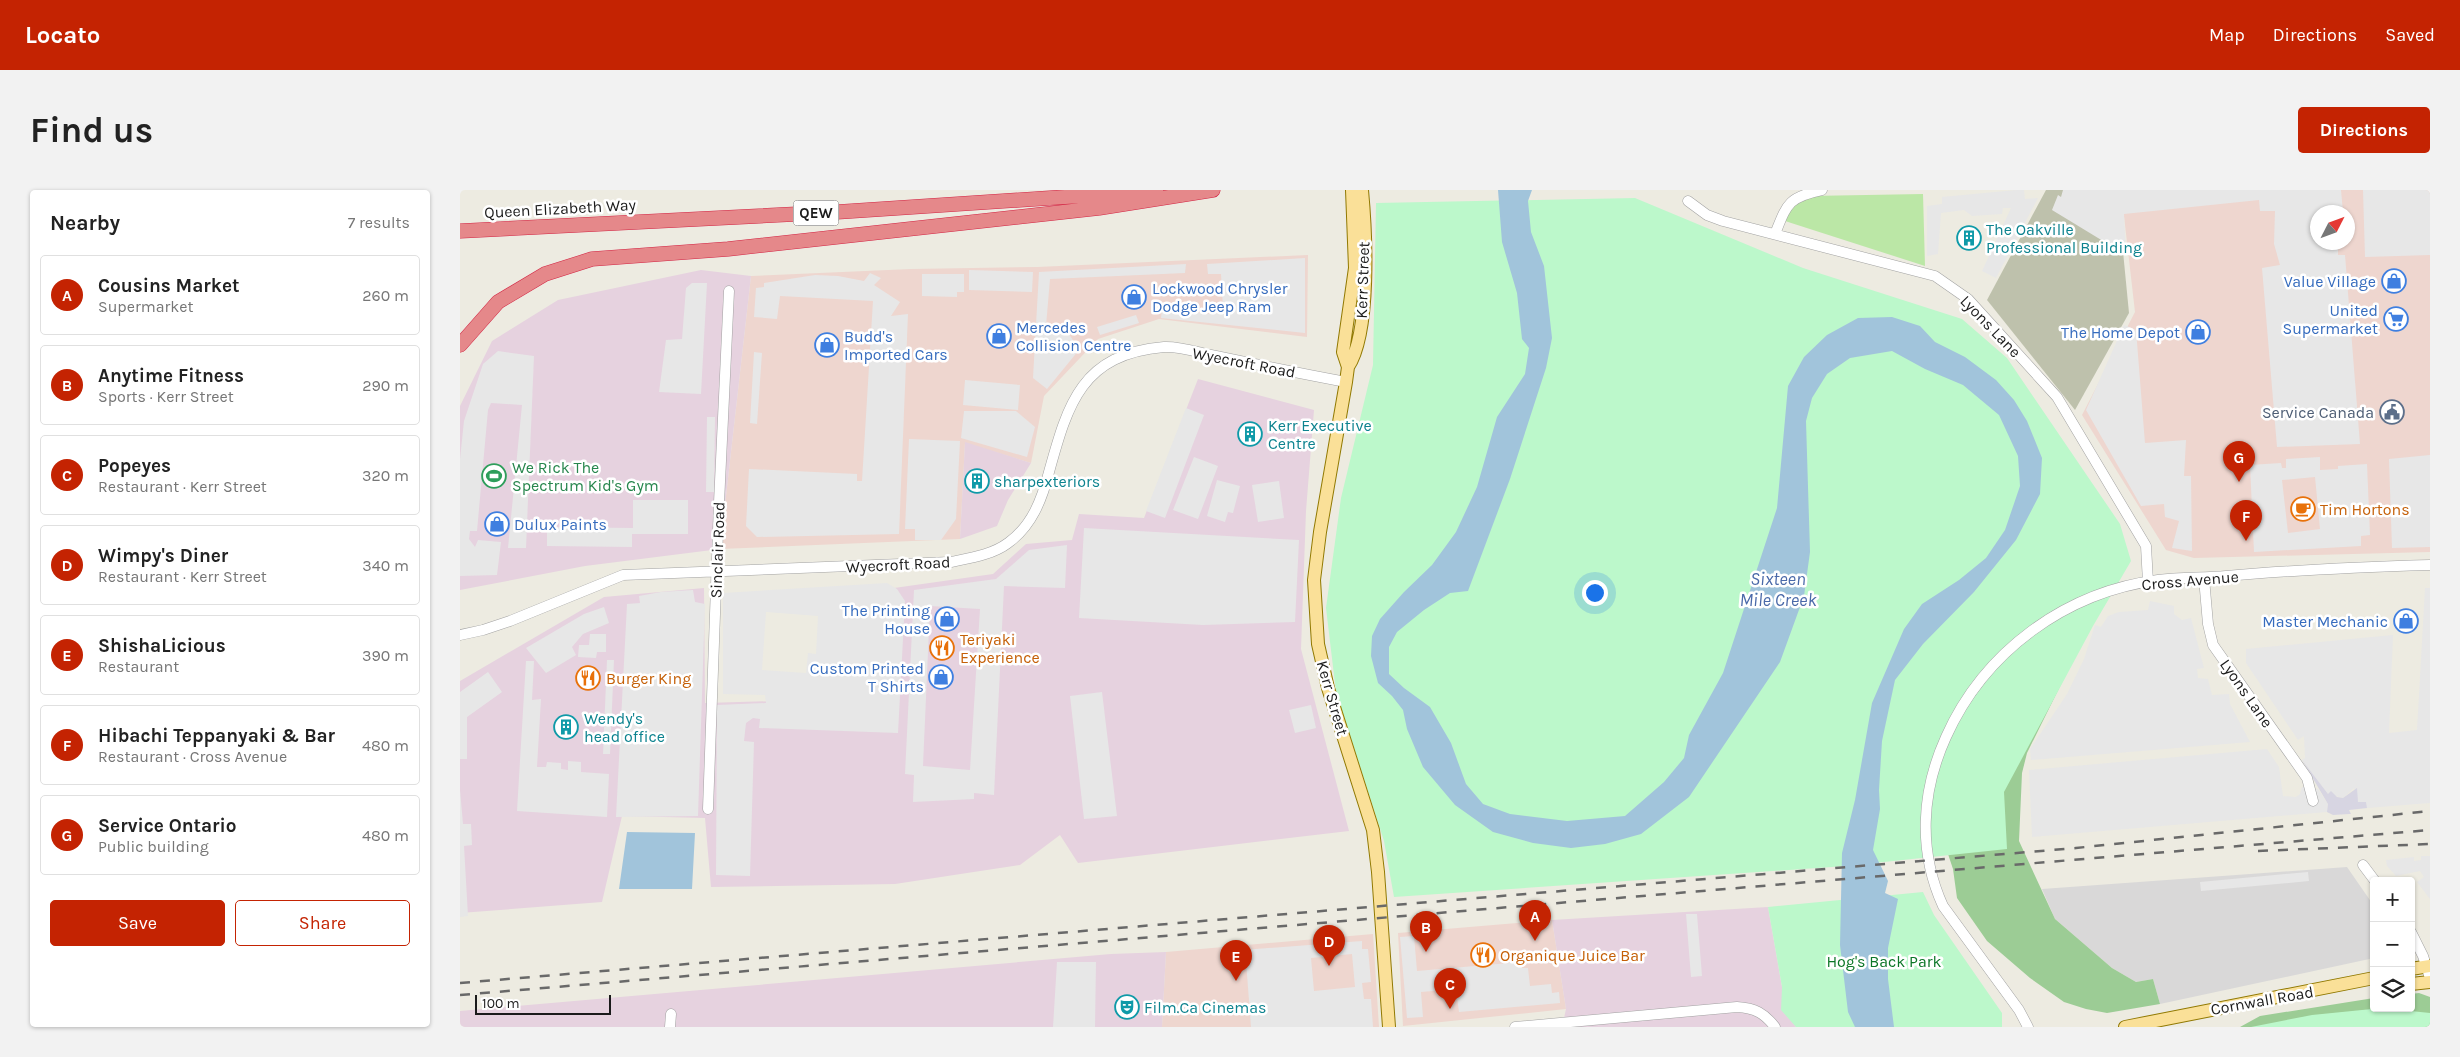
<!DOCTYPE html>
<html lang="en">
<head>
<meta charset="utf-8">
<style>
  :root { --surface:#fff; --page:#f2f2f2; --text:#222; --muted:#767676; --line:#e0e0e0; --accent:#c42302 }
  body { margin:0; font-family:Karla,sans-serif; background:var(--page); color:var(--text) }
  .controls { position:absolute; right:15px; bottom:15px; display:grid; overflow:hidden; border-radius:5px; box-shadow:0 1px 4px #0004 }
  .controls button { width:45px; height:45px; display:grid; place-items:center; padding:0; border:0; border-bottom:1px solid var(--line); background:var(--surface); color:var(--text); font:25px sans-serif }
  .compass { position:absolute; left:1850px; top:15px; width:45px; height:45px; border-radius:50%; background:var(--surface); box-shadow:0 1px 4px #0004; rotate:48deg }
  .scale { position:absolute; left:15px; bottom:12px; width:136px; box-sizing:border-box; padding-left:5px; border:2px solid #1b1b1b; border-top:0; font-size:14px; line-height:18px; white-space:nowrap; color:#1b1b1b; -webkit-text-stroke:4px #fff; paint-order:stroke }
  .you { position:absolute; left:1134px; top:402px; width:18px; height:18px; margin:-12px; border:4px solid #fff; border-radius:50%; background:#1a73e8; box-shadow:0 0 0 8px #1a73e833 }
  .badge { display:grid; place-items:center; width:32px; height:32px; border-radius:50%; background:var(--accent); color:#fff; font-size:16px; font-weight:700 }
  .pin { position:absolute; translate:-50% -41px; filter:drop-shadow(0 1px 2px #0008) }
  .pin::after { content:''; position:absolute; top:26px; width:18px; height:15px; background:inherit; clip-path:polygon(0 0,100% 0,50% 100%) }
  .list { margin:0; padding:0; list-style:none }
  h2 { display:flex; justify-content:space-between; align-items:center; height:65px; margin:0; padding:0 20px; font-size:21px }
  h2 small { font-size:16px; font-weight:400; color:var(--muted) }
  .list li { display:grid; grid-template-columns:32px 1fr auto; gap:15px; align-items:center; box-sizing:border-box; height:80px; margin:0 10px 10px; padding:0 10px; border:1px solid var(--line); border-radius:5px }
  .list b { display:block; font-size:19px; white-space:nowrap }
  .list p { margin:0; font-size:16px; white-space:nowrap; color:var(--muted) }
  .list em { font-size:16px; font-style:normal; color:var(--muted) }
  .actions { display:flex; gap:10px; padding:15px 20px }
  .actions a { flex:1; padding:11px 0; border:1px solid var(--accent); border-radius:5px; text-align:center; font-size:18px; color:var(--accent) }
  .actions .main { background:var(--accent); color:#fff }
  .icon { flex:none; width:28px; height:28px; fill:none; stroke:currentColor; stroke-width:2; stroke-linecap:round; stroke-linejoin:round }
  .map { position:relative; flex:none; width:1970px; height:837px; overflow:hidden; border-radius:5px }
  header { display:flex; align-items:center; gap:30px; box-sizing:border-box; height:70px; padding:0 25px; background:var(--accent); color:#fff }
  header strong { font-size:24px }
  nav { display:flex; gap:28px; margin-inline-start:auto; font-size:18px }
  .intro { display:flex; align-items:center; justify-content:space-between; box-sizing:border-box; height:120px; padding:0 30px }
  h1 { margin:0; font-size:35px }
  .button { padding:12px 22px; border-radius:5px; background:var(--accent); color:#fff; font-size:18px; font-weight:700 }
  main { display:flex; gap:30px; padding:0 30px }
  aside { flex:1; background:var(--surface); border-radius:5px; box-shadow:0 1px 4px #0004 }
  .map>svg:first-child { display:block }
</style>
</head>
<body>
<header>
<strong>Locato</strong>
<nav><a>Map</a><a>Directions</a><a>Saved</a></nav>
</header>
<div class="intro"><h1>Find us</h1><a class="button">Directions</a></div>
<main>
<aside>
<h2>Nearby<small>7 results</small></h2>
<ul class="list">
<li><span class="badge">A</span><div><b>Cousins Market</b><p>Supermarket</p></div><em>260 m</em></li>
<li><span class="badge">B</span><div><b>Anytime Fitness</b><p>Sports · Kerr Street</p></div><em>290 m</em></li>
<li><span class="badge">C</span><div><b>Popeyes</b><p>Restaurant · Kerr Street</p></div><em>320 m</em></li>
<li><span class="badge">D</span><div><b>Wimpy's Diner</b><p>Restaurant · Kerr Street</p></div><em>340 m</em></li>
<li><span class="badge">E</span><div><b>ShishaLicious</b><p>Restaurant</p></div><em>390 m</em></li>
<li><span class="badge">F</span><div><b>Hibachi Teppanyaki &amp; Bar</b><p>Restaurant · Cross Avenue</p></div><em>480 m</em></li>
<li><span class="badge">G</span><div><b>Service Ontario</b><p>Public building</p></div><em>480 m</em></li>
</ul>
<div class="actions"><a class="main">Save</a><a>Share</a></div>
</aside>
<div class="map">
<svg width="1970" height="837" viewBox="0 0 1970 837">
  <rect width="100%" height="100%" fill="#edebe1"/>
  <path fill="#d9d8d8" d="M1887 677 1914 716V768L1700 814 1693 789 1676 792 1652 778 1595 729 1582 699Z"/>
  <path fill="#eed6cf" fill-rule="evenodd" d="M1661 0H1970V362L1734 368 1706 360 1622 225 1675 122ZM1858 22H1888V52H1858Z
    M848 65 847 147 699 129 638 149 584 206 571 273 505 253 500 349 260 359 291 86 451 79 577 77Z
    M1092 730 1106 819 943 836 938 743Z
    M913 744 919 837H702L706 762Z"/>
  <path fill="#e6d2df" d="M241 80 291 86 260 359 125 376 0 400V216L32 151 98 110Z
    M738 189 854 220 846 321 841 459 889 641 618 673 600 645 560 675 435 694 251 697 245 628 162 626 142 712 0 723V491L144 407 244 398 245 513 353 510 434 398 533 384 566 354 612 350 619 324 684 328Z
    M505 252 571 273 548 310 537 336 500 349Z
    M1308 717 1322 797 1336 837H1102L1106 819 1092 730Z
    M706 762 702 837H0V821L651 764Z"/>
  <path fill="#bec1ac" d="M1586 0H1657L1669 123 1615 220 1527 110Z"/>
  <path fill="#bbe7a6" d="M1463 4 1465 76 1325 31 1332 16 1349 6Z"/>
  <path fill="#9ccc95" d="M1618 460 1567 563 1562 583 1559 651 1595 729 1652 778 1676 792 1693 789 1700 814 1647 823 1626 819 1604 812 1570 788 1527 751 1497 708 1493 679 1484 652Z
    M1959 803 1970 807V837H1780L1800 826 1914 808V818H1951V804Z"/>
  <path fill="#bcf8cb" d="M1175 8 1343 78 1502 129 1547 168 1660 334 1671 371 1633 436 1544 602 1547 659 1386 676 934 707 924 651 876 502 866 418 881 308 913 175 916 13Z
    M1463 702 1474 725 1542 823V837H1336L1321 820 1322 797 1308 717Z
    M1922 818 1970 823V837H1791L1852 825Z"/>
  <path fill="#e7e7e7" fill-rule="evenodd" d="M1556 0H1564L1565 9 1578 8 1536 88 1522 81 1551 18H1543L1542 24 1512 26 1504 20 1481 23 1478 64 1467 66V16L1482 14V7Z
    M1603 0H1881L1883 22H1858V52L1878 53V65H1885L1900 254 1817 257 1802 78 1820 75 1814 54 1815 21H1800L1799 10 1664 24 1666 65 1592 20 1598 5 1601 7Z
    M1903 0H1970V65L1905 67Z
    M845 68V143L701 128 702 119 751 124 763 118 761 84H748L747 74Z
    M726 74 725 83 590 89 586 136 606 139 619 160 587 199 573 188 579 82Z
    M509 80 573 82 572 102 509 100Z
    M410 83 421 88 414 95 440 112 431 126 448 124 439 344 297 347 286 336 289 279 397 284V291H402L413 111 320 106 317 129 294 127 296 98 304 97V93L355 85 378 86 404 91Z
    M462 84H504V102H497V107L462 106Z
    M232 93H247L241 204 199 202 206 150 222 149 226 98Z
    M676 125 679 133 640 145 637 137Z
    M1664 135 1676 140 1685 253 1726 250 1724 286H1731L1732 361 1712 358 1719 331 1705 327 1704 314 1681 316 1626 220Z
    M38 161 74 166 66 358H48L62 215 31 213 28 220 17 341H10L9 349 15 357 18 350 41 352 37 385 0 386V269L4 231 23 174Z
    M294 162 302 163 297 234 290 233Z
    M505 190 560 195 558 220 503 215Z
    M726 218 744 225 705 328 686 321Z
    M504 221H556L575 237 567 267 501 248Z
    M247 227H255L254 302H246Z
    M449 249 500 251 496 329 481 350H455V339H445Z
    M1970 265V357L1932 358 1929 269Z
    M734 267 758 276 738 329 713 320Z
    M1860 267V280L1878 279V276L1907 274 1910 345 1901 346V356L1794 362 1790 275 1821 273 1822 278H1826V269ZM1855 287 1860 339 1828 343 1822 290Z
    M757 290 780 296 773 323 768 322 765 332 747 326Z
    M819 291 824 328 798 332 792 295Z
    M173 310H228V344H172V357L87 356V337L173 338Z
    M624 338 839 350 835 432 743 435 619 428Z
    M607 355 605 398 544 396 534 605 514 603V609L453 612 454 585 445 584 454 400 536 389 569 360ZM470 416 520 419 510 580 463 576Z
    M427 393 437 399 445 411 438 543 299 538 300 529 293 528 286 533 284 551 294 552 290 686 256 685 257 515 306 513 305 505 263 504V403ZM306 422 358 426 356 464 348 463 346 483 302 480Z
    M1965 398H1970V613L1907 618 1906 612 1898 613 1894 598 1883 608 1868 604 1842 570 1845 568 1844 546 1838 550 1786 473V459L1933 445 1929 543 1957 540Z
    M233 400 235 412 245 414 238 626 156 627 167 414 180 413 179 406 201 402Z
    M1690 411 1714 416V424L1722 430 1731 428 1744 478 1737 479 1738 488 1748 489 1752 505 1769 504 1770 514 1790 552 1571 570 1570 559 1607 504 1624 469 1635 435 1641 437 1648 426 1659 422 1688 420Z
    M144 417 149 433 123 444 112 457 116 465 86 483 66 458 124 424Z
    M130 444H146V462H137L136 468 118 467 119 455H129Z
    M147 470H154L150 564H143Z
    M66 471H74L72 510 81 509 77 577H86L87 572 101 573V579L108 580V571L121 572V582L149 584 147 627 57 621Z
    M28 482 42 502 7 527V569H0V502Z
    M642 502 657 626 624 629 610 506Z
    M851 515 856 538 835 543 829 520Z
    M1807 559 1819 577 1823 606 1836 607 1840 604 1842 597 1858 599 1868 614 1867 622 1572 647 1569 580Z
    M0 600 3 634H11L12 655 4 656 8 726 0 727Z
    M1961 666H1970V709L1957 692 1964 687 1960 681 1936 686 1927 676 1926 670 1954 667V671L1961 670Z
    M1848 682 1849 691 1741 701 1740 692Z
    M1226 724H1237L1242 786 1231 787Z
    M954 746 957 781 1061 772 1062 778H1068L1070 796 1091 794 1092 803 1099 802 1100 813 999 822 996 799 961 802 963 827 947 828 940 747Z
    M902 751V759H908L911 792 902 793 904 809H911L913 837H791L786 771H783L782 760ZM892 764 895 797 854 801 851 768Z
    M597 772H636L635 837H593Z"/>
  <path fill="#d7d5e2" d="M1842 570 1868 604 1871 601 1877 607 1883 608 1897 598 1898 612H1906L1907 618 1889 620 1891 624H1889L1873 625 1867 622 1868 614Z"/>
  <path fill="#a1c4db" d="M1038 0H1072L1068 11 1071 42 1084 76 1092 148 1086 178 1050 289 1008 401 990 403 964 420 937 442 929 457V484L944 498 970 517 991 553 1006 594 1023 614 1050 624 1107 631 1165 626 1204 592 1224 568 1229 545 1263 483 1317 318 1328 196 1344 167 1367 145 1398 128 1432 127 1460 136 1475 152 1505 167 1536 190 1554 210 1567 231 1582 268 1580 304 1556 350 1514 402 1463 454 1435 490 1422 551 1419 600 1420 619 1413 660 1428 691 1425 703 1438 709 1428 758V789L1434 837H1395L1388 822 1380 755 1382 663 1395 610 1412 513 1444 439 1462 414 1499 390 1526 368 1545 340 1560 296 1558 266 1539 225 1503 195 1465 179 1432 161 1390 168 1367 184 1352 208 1346 231 1350 362 1344 406 1320 472 1229 607 1181 644 1145 654 1111 658 1073 653 1033 642 995 615 963 577 947 539 943 520 932 506 918 493 911 466 912 446 920 429 944 402 972 375 996 342 1017 297 1037 227 1065 184 1069 158 1062 149 1057 103 1042 52Z
    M167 642 235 643 232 699H159Z"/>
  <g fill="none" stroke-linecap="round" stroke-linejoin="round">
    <g stroke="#a2a2a2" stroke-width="11">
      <path id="minor" d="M1228 11 1247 25 1263 31 1475 86 1508 109 1597 207 1686 356 1688 392
        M1315 44C1327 14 1328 7 1362 0
        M1744 388 1748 434 1753 455 1847 588 1853 611
        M0 445 23 440 50 431 163 385 491 372C510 368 532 365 548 353 572 336 582 309 589 282 608 213 622 164 704 157 720 156 740 163 756 166 799 175 843 184 886 192
        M248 619 259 313 269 101
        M1903 675 1915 691
        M1951 742 1963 766 1970 788
        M210 837 211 824
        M1055 837 1277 817C1295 818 1304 823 1315 837
        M1568 837 1559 820 1483 716C1458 661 1461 602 1486 547 1524 462 1605 402 1698 390 1720 387 1743 388 1766 386 1834 380 1902 377 1970 375"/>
    </g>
    <g stroke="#917902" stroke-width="14">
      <path id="major" d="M892 0 895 78 883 162 888 177 886 192 860 342 854 390 858 454 868 498 913 640 918 682 929 837
        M888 177C911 142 906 43 902 0
        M1951 779 1970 776
        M1951 794 1970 792
        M1665 837 1914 788"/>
    </g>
    <g stroke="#d32544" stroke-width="15">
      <path id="highway" d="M0 41 377 22 696 1
        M0 155 38 112 85 84 132 69 268 59 639 18 753 0"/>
    </g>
    <use href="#minor" stroke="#fff" stroke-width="10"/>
    <use href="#major" stroke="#fae098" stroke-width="12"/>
    <use href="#highway" stroke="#e5888a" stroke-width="14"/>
    <path stroke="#696969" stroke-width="2.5" stroke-dasharray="10 10" stroke-linecap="butt" d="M1798 661 1970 654
      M0 793 1616 658 1970 621
      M0 805 1970 640"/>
  </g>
  <defs>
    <g id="building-ring" transform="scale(1.25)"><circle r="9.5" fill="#fff" stroke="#0f9aa8" stroke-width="1.5"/><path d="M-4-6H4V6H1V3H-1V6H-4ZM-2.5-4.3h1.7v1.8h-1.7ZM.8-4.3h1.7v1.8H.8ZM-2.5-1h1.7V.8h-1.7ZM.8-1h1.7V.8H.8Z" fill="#0f9aa8"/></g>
    <g id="shop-ring" transform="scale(1.25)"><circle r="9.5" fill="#fff" stroke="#3f7fe0" stroke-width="1.5"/><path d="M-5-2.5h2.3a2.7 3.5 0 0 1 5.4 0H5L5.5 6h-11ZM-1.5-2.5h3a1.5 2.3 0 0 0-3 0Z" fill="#3f7fe0"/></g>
    <g id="supermarket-ring" transform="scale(1.25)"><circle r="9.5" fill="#fff" stroke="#3f7fe0" stroke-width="1.5"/><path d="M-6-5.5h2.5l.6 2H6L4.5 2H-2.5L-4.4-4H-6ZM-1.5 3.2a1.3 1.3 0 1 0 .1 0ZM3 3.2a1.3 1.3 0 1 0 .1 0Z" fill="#3f7fe0"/></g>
    <g id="civic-ring" transform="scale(1.25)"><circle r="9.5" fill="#fff" stroke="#5c6f8a" stroke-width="1.5"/><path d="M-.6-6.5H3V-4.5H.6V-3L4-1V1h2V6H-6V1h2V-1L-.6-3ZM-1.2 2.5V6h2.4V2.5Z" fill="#5c6f8a"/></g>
    <g id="stadium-ring" transform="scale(1.25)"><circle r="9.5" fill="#fff" stroke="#2e9e5b" stroke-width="1.5"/><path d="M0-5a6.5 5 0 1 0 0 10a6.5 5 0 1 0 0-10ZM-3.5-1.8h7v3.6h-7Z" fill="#2e9e5b"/></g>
    <g id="cafe-ring" transform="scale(1.25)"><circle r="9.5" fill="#fff" stroke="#e8710a" stroke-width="1.5"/><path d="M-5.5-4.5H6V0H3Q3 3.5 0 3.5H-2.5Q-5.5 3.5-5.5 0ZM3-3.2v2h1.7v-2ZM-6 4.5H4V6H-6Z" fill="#e8710a"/></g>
    <g id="restaurant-ring" transform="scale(1.25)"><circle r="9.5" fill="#fff" stroke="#e8710a" stroke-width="1.5"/><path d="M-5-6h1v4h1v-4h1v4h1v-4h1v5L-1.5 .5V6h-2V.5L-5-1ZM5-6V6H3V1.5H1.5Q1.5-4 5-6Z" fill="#e8710a"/></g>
    <g id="theatre-ring" transform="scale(1.25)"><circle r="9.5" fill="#fff" stroke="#0f9aa8" stroke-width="1.5"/><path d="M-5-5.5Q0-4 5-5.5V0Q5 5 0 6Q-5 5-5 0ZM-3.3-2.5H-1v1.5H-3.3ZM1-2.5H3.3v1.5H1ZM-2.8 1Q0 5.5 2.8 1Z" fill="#0f9aa8"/></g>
  </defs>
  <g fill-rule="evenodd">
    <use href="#building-ring" x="1509" y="48"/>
    <use href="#shop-ring" x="1934" y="91"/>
    <use href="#shop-ring" x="674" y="107"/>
    <use href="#supermarket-ring" x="1936" y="129"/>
    <use href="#shop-ring" x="1738" y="142"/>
    <use href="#shop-ring" x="539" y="146"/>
    <use href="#shop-ring" x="367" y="155"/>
    <use href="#civic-ring" x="1932" y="222"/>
    <use href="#building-ring" x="790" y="244"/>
    <use href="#stadium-ring" x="34" y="286"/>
    <use href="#building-ring" x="517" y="291"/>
    <use href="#cafe-ring" x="1843" y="319"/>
    <use href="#shop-ring" x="37" y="334"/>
    <use href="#shop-ring" x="487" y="429"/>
    <use href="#shop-ring" x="1946" y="431"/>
    <use href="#restaurant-ring" x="482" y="458"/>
    <use href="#shop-ring" x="481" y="487"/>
    <use href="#restaurant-ring" x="128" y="488"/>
    <use href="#building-ring" x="106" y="537"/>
    <use href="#restaurant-ring" x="1023" y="765"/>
    <use href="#theatre-ring" x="667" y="817"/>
  </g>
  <g text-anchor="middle" stroke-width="5" stroke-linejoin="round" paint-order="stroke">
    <rect fill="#fff" stroke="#5f5f5f" stroke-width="1" x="333.5" y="10.5" width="45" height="25" rx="4"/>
    <g font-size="15" font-weight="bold" fill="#1b1b1b">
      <text x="356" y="28">QEW</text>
    </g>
    <g font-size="16" fill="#1b1b1b" stroke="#fff">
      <text transform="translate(100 18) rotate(-3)" y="6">Queen Elizabeth Way</text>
      <text transform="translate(902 90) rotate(-88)" y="6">Kerr Street</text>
      <text transform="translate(1531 136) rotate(46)" y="6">Lyons Lane</text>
      <text transform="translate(784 172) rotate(11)" y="6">Wyecroft Road</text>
      <text transform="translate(257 360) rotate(-88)" y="6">Sinclair Road</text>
      <text transform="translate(438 374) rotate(-3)" y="6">Wyecroft Road</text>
      <text transform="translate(1730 390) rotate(-5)" y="6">Cross Avenue</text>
      <text transform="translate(1787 503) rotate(55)" y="6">Lyons Lane</text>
      <text transform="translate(873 508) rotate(74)" y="6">Kerr Street</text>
      <text transform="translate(1802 810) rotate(-10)" y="6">Cornwall Road</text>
    </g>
    <g font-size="16" fill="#0d838f" stroke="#fff" text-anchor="start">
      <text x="1526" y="45">The Oakville<tspan x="1526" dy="18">Professional Building</tspan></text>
      <text x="808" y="241">Kerr Executive<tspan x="808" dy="18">Centre</tspan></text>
      <text x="534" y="297">sharpexteriors</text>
      <text x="124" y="534">Wendy's<tspan x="124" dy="18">head office</tspan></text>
      <text x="684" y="823">Film.Ca Cinemas</text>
    </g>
    <g font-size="16" fill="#366cbe" stroke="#fff" text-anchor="end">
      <text x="1916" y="97">Value Village</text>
      <text x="692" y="104" text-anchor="start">Lockwood Chrysler<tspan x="692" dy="18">Dodge Jeep Ram</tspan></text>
      <text x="1918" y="126">United<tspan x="1918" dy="18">Supermarket</tspan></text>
      <text x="556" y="143" text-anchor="start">Mercedes<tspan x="556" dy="18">Collision Centre</tspan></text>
      <text x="1720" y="148">The Home Depot</text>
      <text x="384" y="152" text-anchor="start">Budd's<tspan x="384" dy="18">Imported Cars</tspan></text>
      <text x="54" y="340" text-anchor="start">Dulux Paints</text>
      <text x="470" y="426">The Printing<tspan x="470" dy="18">House</tspan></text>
      <text x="1928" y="437">Master Mechanic</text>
      <text x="464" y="484">Custom Printed<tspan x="464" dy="18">T Shirts</tspan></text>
    </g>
    <g font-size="16" fill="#4e5e75" stroke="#fff" text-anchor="end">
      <text x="1914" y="228">Service Canada</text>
    </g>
    <g font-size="16" fill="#27864d" stroke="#fff" text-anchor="start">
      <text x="52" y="283">We Rick The<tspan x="52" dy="18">Spectrum Kid's Gym</tspan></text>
    </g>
    <g font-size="16" fill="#c56008" stroke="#fff" text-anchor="start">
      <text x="1860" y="325">Tim Hortons</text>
      <text x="500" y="455">Teriyaki<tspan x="500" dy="18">Experience</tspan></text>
      <text x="146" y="494">Burger King</text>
      <text x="1040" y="771">Organique Juice Bar</text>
    </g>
    <g font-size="16" fill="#0c7627" stroke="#fff">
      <text x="1424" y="777">Hog's Back Park</text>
    </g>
    <g font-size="18" font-style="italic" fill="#4a69a9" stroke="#fff">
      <text x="1318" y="395">Sixteen<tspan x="1318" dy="21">Mile Creek</tspan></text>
    </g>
  </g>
</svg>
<div class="controls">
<button>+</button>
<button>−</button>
<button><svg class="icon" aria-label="layers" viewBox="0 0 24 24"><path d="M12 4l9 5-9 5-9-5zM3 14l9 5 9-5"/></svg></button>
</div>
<svg class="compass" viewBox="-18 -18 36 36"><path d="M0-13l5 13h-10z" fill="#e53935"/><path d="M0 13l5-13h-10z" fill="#767676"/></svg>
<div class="scale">100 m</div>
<div class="you"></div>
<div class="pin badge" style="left:1075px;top:751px">A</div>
<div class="pin badge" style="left:966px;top:762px">B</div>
<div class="pin badge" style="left:990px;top:819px">C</div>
<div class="pin badge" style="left:869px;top:776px">D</div>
<div class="pin badge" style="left:776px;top:791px">E</div>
<div class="pin badge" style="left:1786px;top:351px">F</div>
<div class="pin badge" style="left:1779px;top:292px">G</div>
</div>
</main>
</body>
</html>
